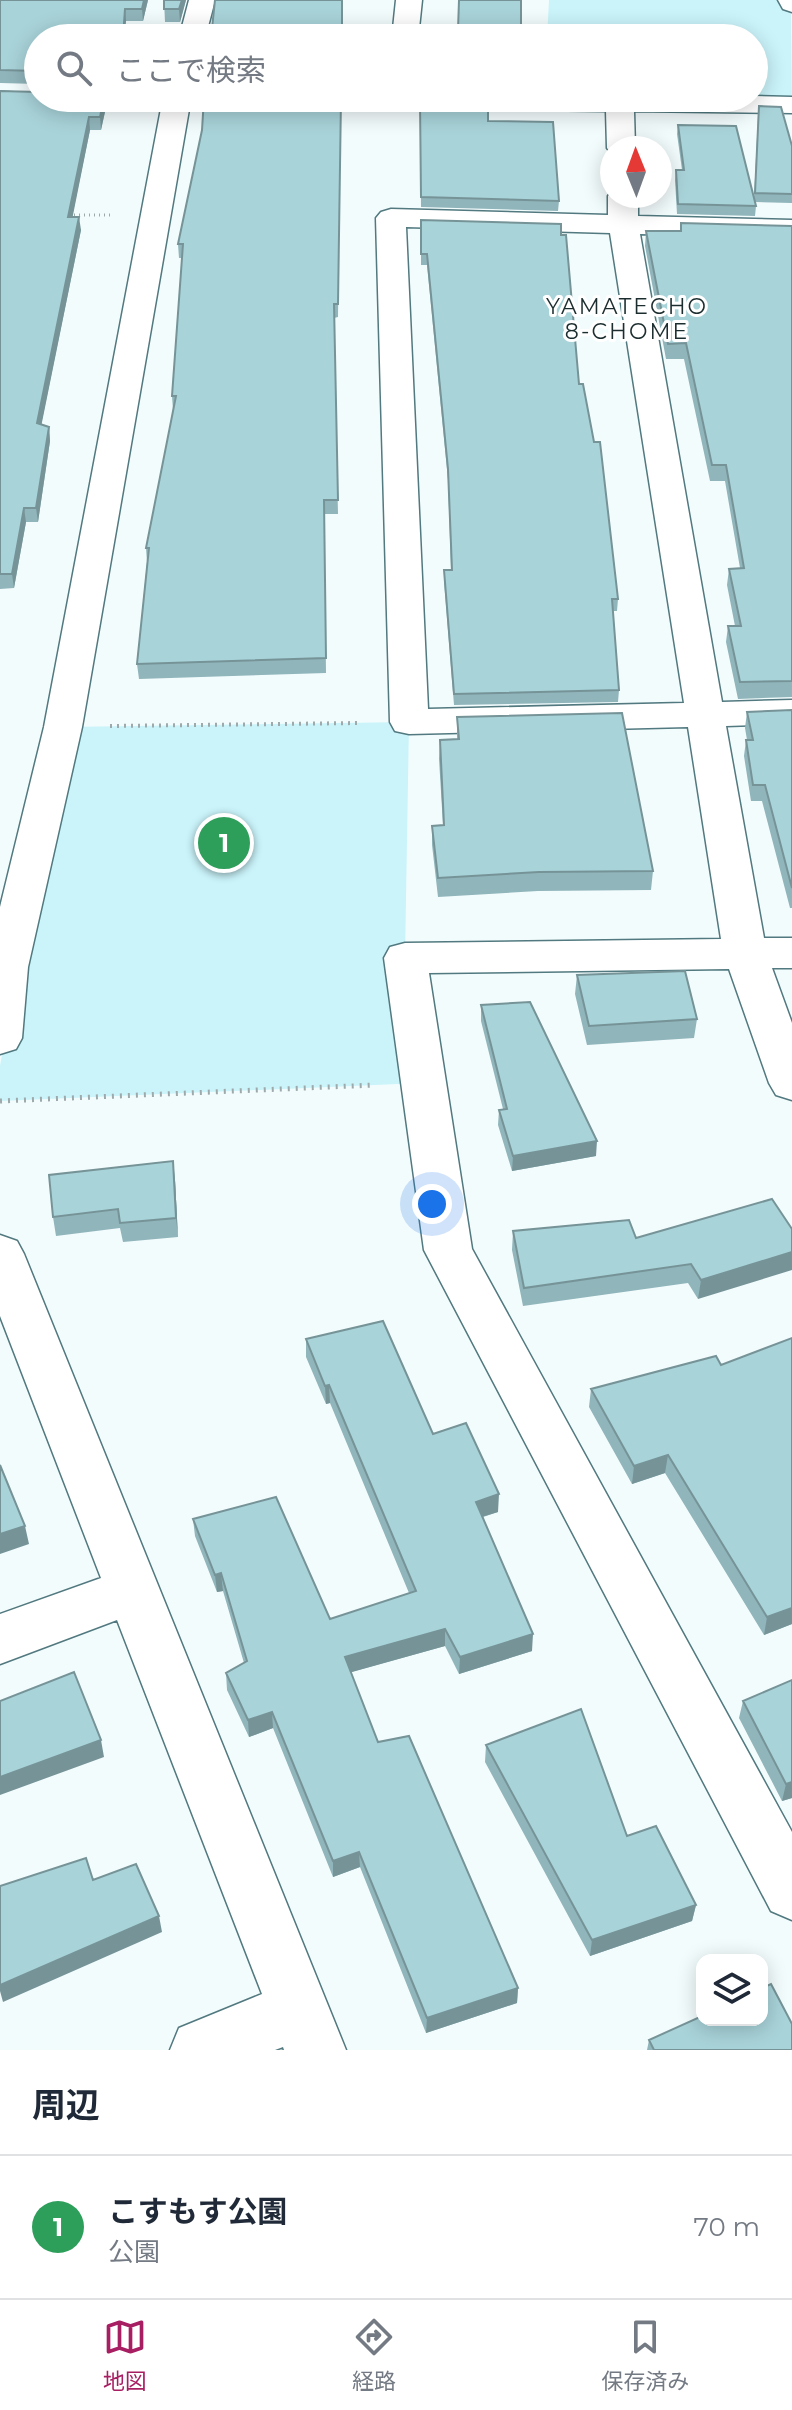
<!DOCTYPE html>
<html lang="ja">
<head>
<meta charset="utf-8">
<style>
  :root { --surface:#fff; --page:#f6f6f7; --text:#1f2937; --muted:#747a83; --line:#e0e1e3; --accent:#a81e62 }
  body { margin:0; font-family:Montserrat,"Noto Sans JP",sans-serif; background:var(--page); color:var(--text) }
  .controls { position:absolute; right:24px; bottom:24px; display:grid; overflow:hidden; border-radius:16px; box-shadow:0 4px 20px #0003 }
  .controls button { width:72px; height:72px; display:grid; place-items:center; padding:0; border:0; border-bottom:2px solid var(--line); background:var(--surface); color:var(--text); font:40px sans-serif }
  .compass { position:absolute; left:600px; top:136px; width:72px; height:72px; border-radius:50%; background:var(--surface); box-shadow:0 4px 20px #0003; rotate:359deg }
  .you { position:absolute; left:432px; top:1204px; width:28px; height:28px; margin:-20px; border:6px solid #fff; border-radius:50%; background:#1a73e8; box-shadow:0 0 0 12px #1a73e833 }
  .badge { display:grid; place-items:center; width:52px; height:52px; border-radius:50%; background:var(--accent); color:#fff; font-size:26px; font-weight:700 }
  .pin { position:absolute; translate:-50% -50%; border:4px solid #fff; box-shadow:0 2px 8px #0006 }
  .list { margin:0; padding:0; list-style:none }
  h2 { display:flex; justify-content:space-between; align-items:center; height:104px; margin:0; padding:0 32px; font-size:34px }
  h2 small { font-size:26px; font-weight:400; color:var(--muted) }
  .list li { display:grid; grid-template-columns:52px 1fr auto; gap:24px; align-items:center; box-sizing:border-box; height:144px; padding:0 32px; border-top:2px solid var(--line) }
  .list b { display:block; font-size:30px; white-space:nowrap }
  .list p { margin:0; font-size:26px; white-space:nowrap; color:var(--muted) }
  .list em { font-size:26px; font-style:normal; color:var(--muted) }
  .icon { flex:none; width:44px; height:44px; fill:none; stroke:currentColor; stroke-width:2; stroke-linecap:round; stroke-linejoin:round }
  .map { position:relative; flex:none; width:792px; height:2050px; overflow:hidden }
  .search { position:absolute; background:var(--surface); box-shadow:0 4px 20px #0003; left:24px; right:24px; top:24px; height:88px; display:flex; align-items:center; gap:20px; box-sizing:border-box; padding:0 28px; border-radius:44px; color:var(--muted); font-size:30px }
  .sheet { height:248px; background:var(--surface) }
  nav { display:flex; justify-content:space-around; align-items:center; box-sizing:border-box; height:112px; border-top:2px solid var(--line); background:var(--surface); font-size:22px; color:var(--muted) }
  nav a { display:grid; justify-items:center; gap:4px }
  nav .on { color:var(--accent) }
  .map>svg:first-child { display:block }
</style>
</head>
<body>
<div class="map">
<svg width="792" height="2050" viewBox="0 0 792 2050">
  <rect width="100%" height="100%" fill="#f3fcfd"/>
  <path fill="#caf4fa" d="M549 0H791L792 105 754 98V38H547Z
    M409 722 405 958 421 1083 0 1101V1066L63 727Z"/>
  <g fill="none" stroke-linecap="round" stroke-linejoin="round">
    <g stroke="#51797f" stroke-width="3">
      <path id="minor" d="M189 0H215L205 38H179Z
        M396 0H422L418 38H392Z
        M778 0H792V12L783 9Z
        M754 96 792 97V113L634 111 635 148H612V154L607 148 606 111 240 106 230 104 226 98Z
        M163 98H191L82 727 28 967 22 1038 16 1049 0 1054V907L44 727Z
        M612 191V196H638V216L792 220V238L640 234 722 702 792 700V724L726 726 764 938H792V968H772L792 1023V1100L776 1095 769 1083 729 969 429 973 472 1249 792 1832V1920L771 1911 424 1250 384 958 390 947 405 943 721 939 688 727 409 734 395 731 390 722 376 218 381 212 391 209 608 215V196ZM406 227 610 233 684 703 428 709Z
        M0 1235 17 1241 24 1254 346 2050H284L283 2047 275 2050H170L179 2028 262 1994 117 1620 0 1664V1614L101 1578 0 1316Z"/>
    </g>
    <path stroke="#9da9aa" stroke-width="3" stroke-dasharray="1 4" stroke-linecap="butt" d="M69 215H111"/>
    <path stroke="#9da9aa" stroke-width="4" stroke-dasharray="2 5" stroke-linecap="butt" d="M110 726 360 723"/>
    <path stroke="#9da9aa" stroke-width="5" stroke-dasharray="2 6" stroke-linecap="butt" d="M0 1101 375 1085"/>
    <use href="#minor" fill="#fff" fill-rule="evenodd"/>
  </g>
  <path fill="#90b5bb" d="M0 0H148L143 21H126L38 38V84L0 83Z
    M164 0H186L180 22H165Z
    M459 0H521V38H458Z
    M0 90 108 98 101 130H90L72 217 81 230 41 425 49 427 50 441 38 522H26L14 588 0 589Z
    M341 98 338 317 334 318 338 514H324L326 673 139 679 137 664 147 562 146 548 173 410 172 396 182 258H179L178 244 202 130Z
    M420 102 488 121 559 201 558 211 421 207Z
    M758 116 792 146V203L755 202 756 206 755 216 677 214 675 180 676 170H682L677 134 678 125 754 198Z
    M421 220 579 384 618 599 617 611H612L619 690 618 702 454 705 444 581V570H451L448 480 427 265H421Z
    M681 223 792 226V697L738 699 726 642 728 626H735L727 585 729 569 740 568 725 481H710L684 359H666L645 246 646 231H680Z
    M792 710V908H790L762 801H751L744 756 746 740H747L745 728 747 712Z
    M457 717 653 871 651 890 538 891 438 897 432 845V826L443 825 439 759 440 740 457 739Z
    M577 975 697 1019 694 1038 587 1045 575 994Z
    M481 1005 596 1156 512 1171 498 1125 499 1110 503 1109 481 1021Z
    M175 1180 178 1237 123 1242 120 1228 56 1236 53 1217Z
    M772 1199 698 1299 688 1283 523 1306 512 1250 513 1231 636 1238Z
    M306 1339 433 1434 498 1512 483 1517 532 1651 459 1674 445 1646 351 1672 378 1742 518 1988 517 2003 426 2033 360 1867 333 1877 273 1728 249 1737 227 1690 226 1673 244 1663 223 1591 217 1592 195 1536 193 1519 330 1619 409 1593 330 1403 326 1404 306 1357Z
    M721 1365 792 1624 764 1635 665 1473 632 1484 589 1407 591 1389Z
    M792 1680V1798L782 1801 739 1718 743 1701Z
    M486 1745 627 1836 696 1905 692 1921 590 1956 485 1762Z
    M649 2040 792 2050H647Z"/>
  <path fill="#769498" d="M144 0H148L143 21 142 9Z
    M182 0H186L180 22 179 9Z
    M125 9 126 21 125 38H123Z
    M104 98H108L101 130 100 117Z
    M89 117 90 130 70 230 68 217Z
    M79 217 81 230 39 437 37 423Z
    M49 427 50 441 38 522 36 508Z
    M24 508 26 522 14 588 12 574Z
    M597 1141 596 1156 512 1171 513 1156Z
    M173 1161 175 1180 178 1237 176 1218Z
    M792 1252V1270L698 1299 701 1280Z
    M329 1385 330 1403 326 1404 325 1386Z
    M668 1455 665 1473 632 1484 634 1466Z
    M499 1494 498 1512 475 1519 476 1502Z
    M25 1526 29 1544 0 1554V1534Z
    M221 1573 223 1591 217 1592 215 1575Z
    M792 1608V1624L764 1635 767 1617Z
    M445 1629V1646L345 1674V1657Z
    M533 1634 532 1651 459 1674 460 1657Z
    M272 1712 273 1728 249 1737 248 1720Z
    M101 1740 104 1757 0 1795V1777Z
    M792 1782V1798L782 1801 786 1784Z
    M359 1852 360 1867 333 1877V1861Z
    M696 1905 692 1921 590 1956 592 1940Z
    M159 1916 162 1932 3 2002 0 1991V1985Z
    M518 1988 517 2003 426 2033 427 2018Z"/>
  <path fill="#a8d3d9" stroke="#769498" stroke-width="2" d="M0 0H144L142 9H125L123 38H38V71L0 70Z
    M164 0H182L179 9H164Z
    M215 0H342V38H211Z
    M459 0H521V31L458 30Z
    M0 91 38 92V98H104L100 117H89L68 217H79L37 423 49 427 36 508H24L12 574H0Z
    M204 98H341L338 304H334L338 500H324L326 658 137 664 149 548H146L176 396H172L183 244H178L202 130Z
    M420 102 488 103V121L553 122 559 201 421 197Z
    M759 106 781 107 792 146V194L755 193Z
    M678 125 736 126 756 206 678 204 676 170H684Z
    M421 220 561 224V235H566L579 384H583L594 442H600L618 599H612L619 690 454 694 444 570H452L448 469 427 254H421Z
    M681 223 792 226V681L740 682 728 626H741L729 569 744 568 726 465H712L686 343 668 344 646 231H681Z
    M792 710V888L765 785H753L746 740H753L747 712Z
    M622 713 653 871 539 872 438 878 432 826 444 825 440 740 459 739 457 717Z
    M685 971 697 1019 589 1026 577 975Z
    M530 1002 597 1141 513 1156 499 1110 507 1109 481 1005Z
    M173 1161 176 1218 120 1223 118 1209 53 1217 49 1175Z
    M772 1199 792 1229V1252L701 1280 691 1264 524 1288 513 1231 629 1220 636 1238Z
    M383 1321 433 1434 466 1423 499 1494 476 1502 533 1634 460 1657 445 1629 345 1657 378 1742 409 1736 518 1988 427 2018 359 1852 333 1861 272 1712 248 1720 226 1673 247 1661 221 1573 215 1575 193 1519 276 1497 330 1619 416 1591 329 1385 325 1386 306 1339Z
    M792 1338V1608L767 1617 668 1455 634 1466 591 1389 716 1356 721 1365Z
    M0 1465 25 1526 0 1534Z
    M74 1672 101 1740 0 1777V1701Z
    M792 1680V1782L786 1784 743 1701Z
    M581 1709 627 1836 656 1826 696 1905 592 1940 486 1745Z
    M86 1858 93 1880 136 1864 159 1916 0 1985V1886Z
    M771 1984 792 2024V2050H654L649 2040 702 2016V2020H762V1988Z"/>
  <g text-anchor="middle" stroke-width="6" stroke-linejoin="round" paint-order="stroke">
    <g font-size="22" letter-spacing="2" fill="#1c2d2f" stroke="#fff">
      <text x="627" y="314">YAMATECHO<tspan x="627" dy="25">8-CHOME</tspan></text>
    </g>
  </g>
</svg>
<div class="controls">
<button><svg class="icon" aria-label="layers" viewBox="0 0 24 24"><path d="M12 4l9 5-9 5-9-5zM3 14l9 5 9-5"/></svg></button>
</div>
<svg class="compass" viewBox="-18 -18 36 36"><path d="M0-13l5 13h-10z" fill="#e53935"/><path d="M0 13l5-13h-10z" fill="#747a83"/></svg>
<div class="you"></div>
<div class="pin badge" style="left:224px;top:843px;background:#2e9e5b">1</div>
<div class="search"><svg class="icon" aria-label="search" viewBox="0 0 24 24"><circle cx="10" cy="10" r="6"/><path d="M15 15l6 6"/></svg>ここで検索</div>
</div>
<section class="sheet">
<h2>周辺<small></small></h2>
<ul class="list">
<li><span class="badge" style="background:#2e9e5b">1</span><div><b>こすもす公園</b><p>公園</p></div><em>70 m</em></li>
</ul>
</section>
<nav>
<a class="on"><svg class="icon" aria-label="map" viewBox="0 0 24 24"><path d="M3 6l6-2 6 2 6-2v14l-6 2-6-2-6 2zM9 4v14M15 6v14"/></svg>地図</a>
<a><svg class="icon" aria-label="directions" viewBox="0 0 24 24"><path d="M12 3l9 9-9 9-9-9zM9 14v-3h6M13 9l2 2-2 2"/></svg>経路</a>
<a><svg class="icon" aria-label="saved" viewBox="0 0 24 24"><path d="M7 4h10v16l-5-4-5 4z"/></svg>保存済み</a>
</nav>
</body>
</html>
